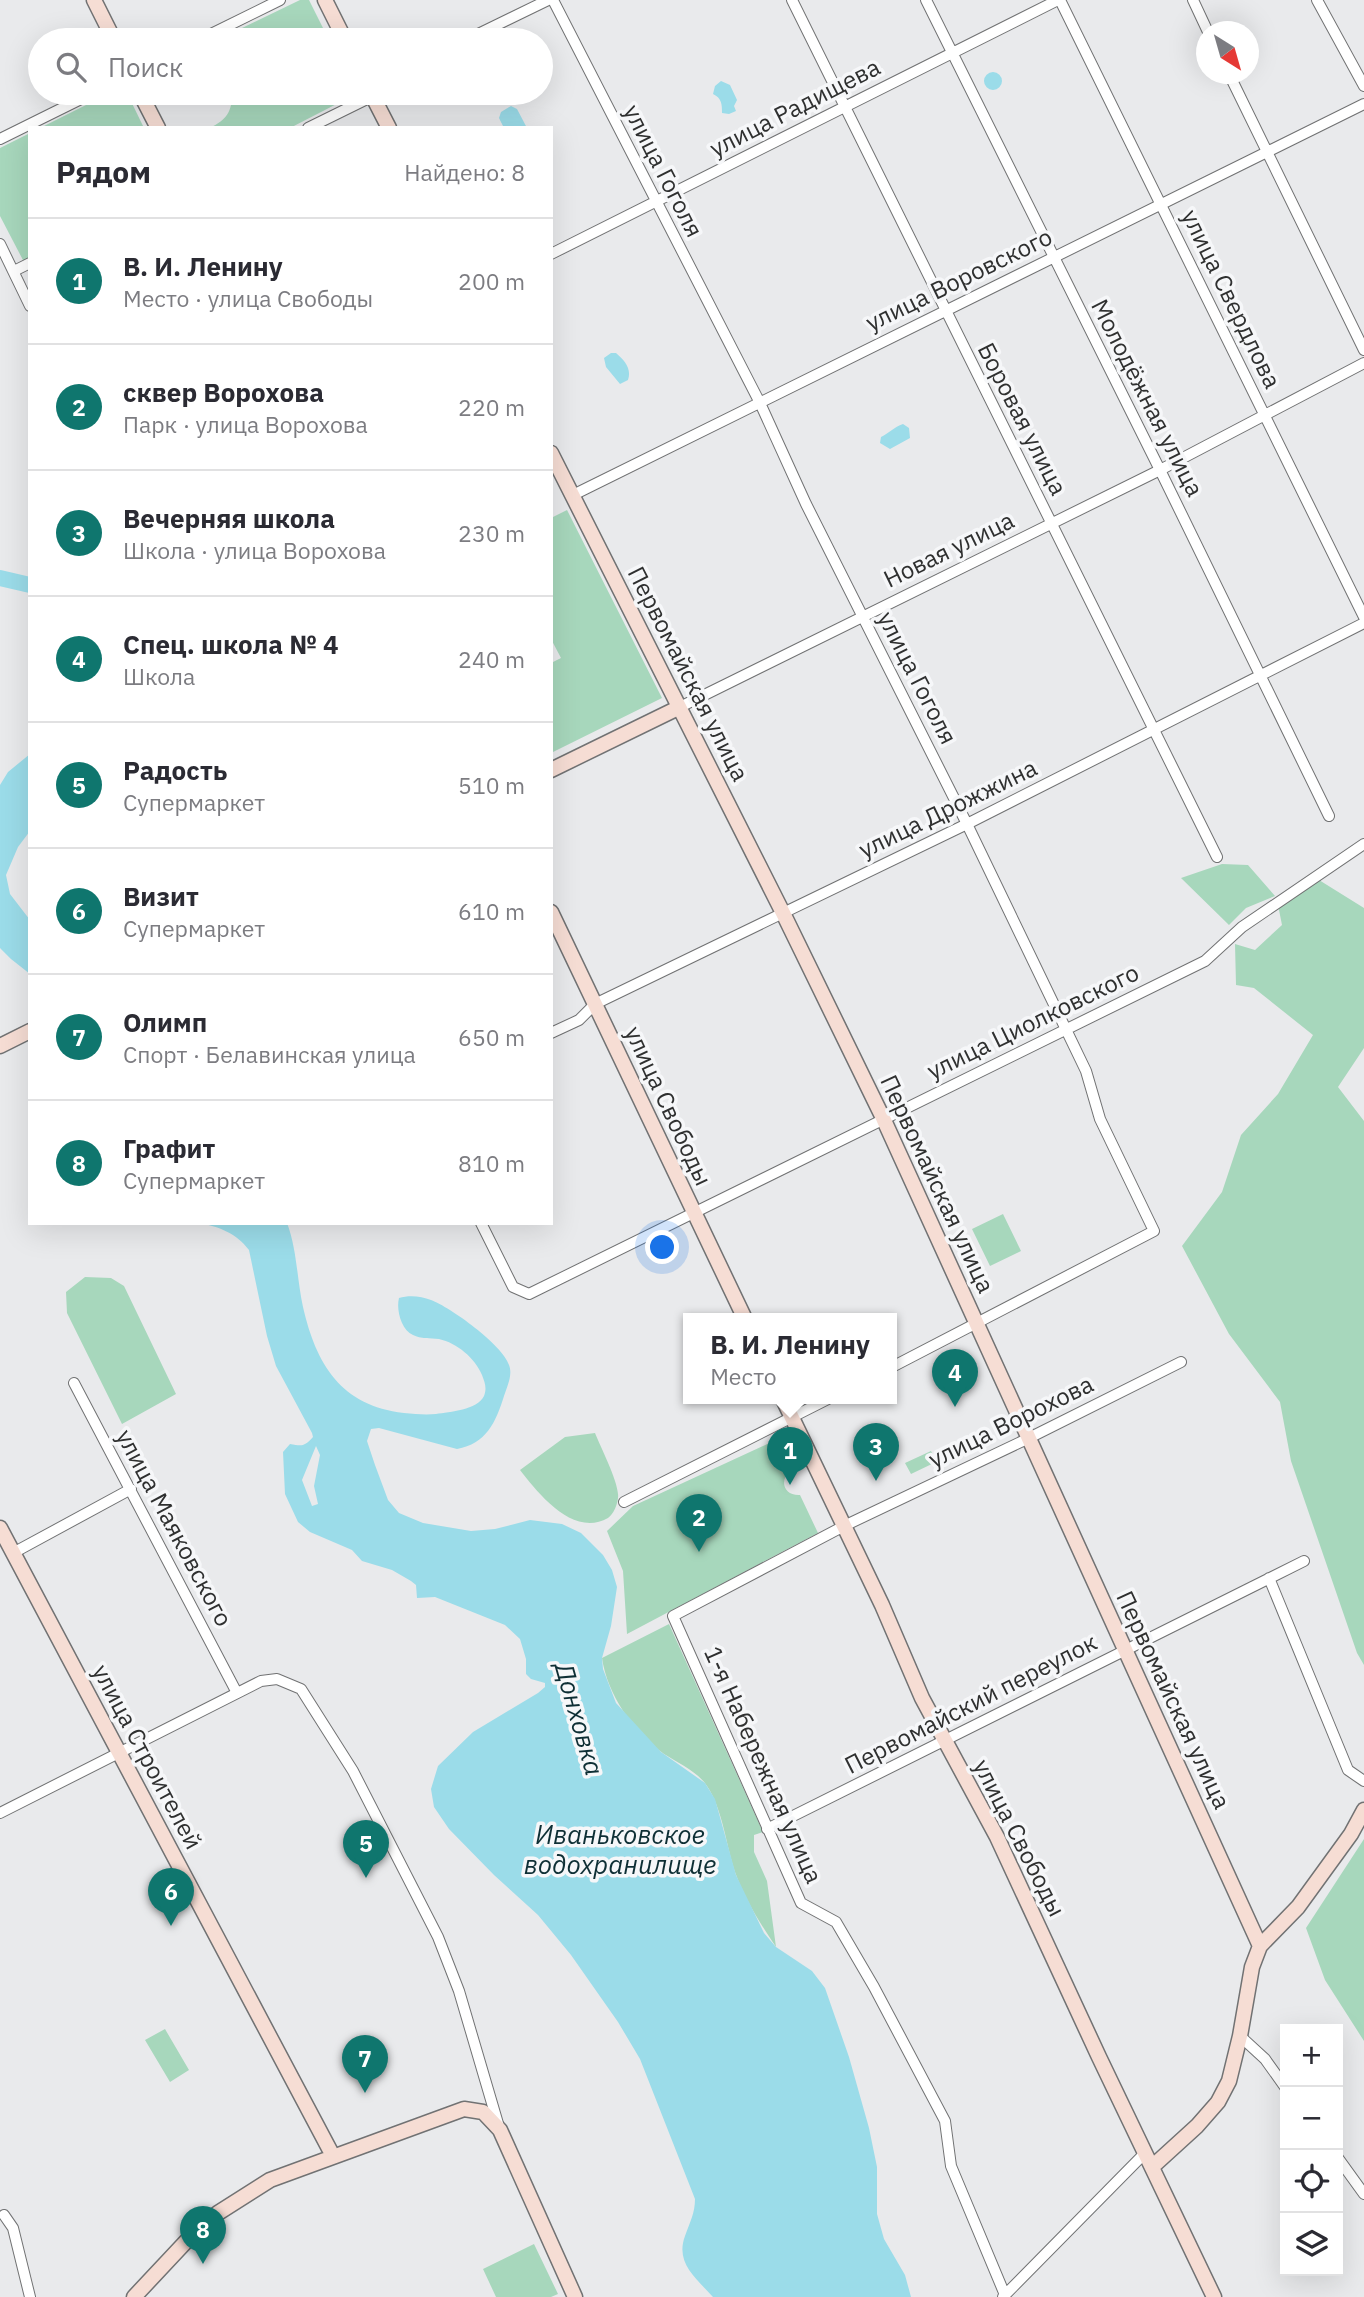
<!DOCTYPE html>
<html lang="ru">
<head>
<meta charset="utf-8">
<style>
  :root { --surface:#fff; --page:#f7f7f7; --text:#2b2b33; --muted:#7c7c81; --line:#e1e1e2; --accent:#0f766e }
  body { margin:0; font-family:"IBM Plex Sans",sans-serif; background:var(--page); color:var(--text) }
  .controls { position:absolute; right:21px; bottom:21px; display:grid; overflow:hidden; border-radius:0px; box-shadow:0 7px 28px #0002 }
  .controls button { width:63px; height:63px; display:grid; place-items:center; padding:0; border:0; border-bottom:2px solid var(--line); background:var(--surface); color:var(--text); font:35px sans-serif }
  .compass { position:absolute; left:1196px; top:21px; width:63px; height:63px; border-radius:50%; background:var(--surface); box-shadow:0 7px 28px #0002; rotate:143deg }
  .you { position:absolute; left:663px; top:1248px; width:24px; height:24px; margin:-18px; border:5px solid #fff; border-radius:50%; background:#1a73e8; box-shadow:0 0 0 10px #1a73e833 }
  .badge { display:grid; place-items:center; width:46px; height:46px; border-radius:50%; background:var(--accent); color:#fff; font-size:23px; font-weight:700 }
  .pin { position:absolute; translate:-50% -58px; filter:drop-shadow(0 2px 4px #0008) }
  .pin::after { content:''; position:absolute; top:37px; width:24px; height:21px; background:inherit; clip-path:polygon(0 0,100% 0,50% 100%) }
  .popup { position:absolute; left:683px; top:1313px; width:214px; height:91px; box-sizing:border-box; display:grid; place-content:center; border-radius:0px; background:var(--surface); filter:drop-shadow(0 2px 5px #0005); font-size:23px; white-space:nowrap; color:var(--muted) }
  .popup b { font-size:26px; color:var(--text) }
  .popup::after { content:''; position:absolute; left:50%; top:100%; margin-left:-14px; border:14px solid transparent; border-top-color:var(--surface) }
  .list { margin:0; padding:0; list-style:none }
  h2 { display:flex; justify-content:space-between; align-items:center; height:91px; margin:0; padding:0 28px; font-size:30px }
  h2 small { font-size:23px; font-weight:400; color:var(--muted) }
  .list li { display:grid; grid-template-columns:46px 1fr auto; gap:21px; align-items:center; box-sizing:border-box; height:126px; padding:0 28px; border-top:2px solid var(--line) }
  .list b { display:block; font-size:26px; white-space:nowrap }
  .list p { margin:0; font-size:23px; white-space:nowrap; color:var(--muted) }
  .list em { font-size:23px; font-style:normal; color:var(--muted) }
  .icon { flex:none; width:38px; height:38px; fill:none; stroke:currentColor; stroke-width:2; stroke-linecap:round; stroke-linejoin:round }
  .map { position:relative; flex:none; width:1364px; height:2297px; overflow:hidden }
  .search { position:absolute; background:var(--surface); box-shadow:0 7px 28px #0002; left:28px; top:28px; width:525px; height:77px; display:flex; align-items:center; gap:18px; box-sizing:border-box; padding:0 24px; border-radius:38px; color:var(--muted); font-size:26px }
  .panel { position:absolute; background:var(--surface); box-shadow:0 7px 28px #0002; left:28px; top:126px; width:525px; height:1099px; border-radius:0px }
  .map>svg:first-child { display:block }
</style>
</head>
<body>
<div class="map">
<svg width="1364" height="2297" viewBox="0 0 1364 2297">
  <rect width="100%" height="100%" fill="#e9eaec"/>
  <path fill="#a7d7bc" d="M300 0H309L329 40H217Z
    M110 93H127L144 128H40Z
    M232 93H355L356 94 290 128H210C227 119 232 112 232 93Z
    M30 133V259L24 262 0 216V148Z
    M567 510 662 698 551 753V663L561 658 551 639V518Z
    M1222 864 1248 865 1275 896 1246 908 1229 925 1181 878Z
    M1319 880 1364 908V1048L1338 1087 1364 1121V1665L1357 1653 1291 1461 1280 1402 1229 1334 1182 1246 1222 1192 1241 1135 1278 1094 1313 1035 1254 988 1236 985 1235 944 1255 950 1282 925 1278 905Z
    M1003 1214 1021 1251 990 1266 972 1229Z
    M85 1277 111 1278 124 1286 176 1394 122 1424 67 1313 66 1292Z
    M595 1433C601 1448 617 1479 618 1494 619 1501 614 1514 608 1518 573 1538 538 1493 520 1470L565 1437Z
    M778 1439 789 1472C779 1482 785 1496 800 1495L818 1533 627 1634 623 1571 607 1531 633 1506Z
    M931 1451 936 1462 911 1474 905 1463Z
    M669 1624 763 1832 754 1835V1852L767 1881 776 1947C760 1923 745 1900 735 1872 726 1845 723 1810 707 1786 698 1772 678 1763 664 1754 634 1733 607 1694 602 1658Z
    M1364 1839V2041L1325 1980 1306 1928Z
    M165 2029 189 2070 170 2082 145 2040Z
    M534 2244 558 2294 551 2297H496L483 2269Z"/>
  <path fill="#9bdce9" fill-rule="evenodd" d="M984 81a9 9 0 1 1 18 0a9 9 0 1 1-18 0Z
    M721 81 730 85 737 100 734 106 736 111 729 114 722 113C722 105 722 98 713 94L715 86Z
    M511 106 517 109 527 128H504L499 118 501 112Z
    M611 353H616C624 360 632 368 628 380L620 384 606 367 604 358Z
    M903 424 909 428 910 438 890 449 880 443 881 437C889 433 894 427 903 424Z
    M30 754V831L18 847 6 875 10 894 30 920V974L11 959 0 948V785L8 772Z
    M199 1223H287C297 1249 297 1280 303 1307 316 1364 341 1406 404 1413 415 1414 425 1415 436 1414 450 1412 477 1410 484 1396 487 1388 485 1383 482 1375 475 1358 457 1343 439 1339 430 1338 421 1339 413 1335 401 1330 396 1309 399 1298 409 1295 421 1296 431 1300 450 1307 503 1345 509 1365 513 1375 507 1387 504 1396 496 1422 486 1444 457 1449L379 1428 371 1429 367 1441 375 1465 388 1500 399 1513 423 1523 471 1531 495 1529 530 1520 562 1524 581 1533 603 1555 612 1570 617 1587 611 1626 602 1658 603 1669 616 1703 661 1752 705 1783 715 1799 736 1875 764 1933 776 1947 812 1971 825 1988 849 2057 869 2128 877 2167V2214L884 2239 905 2275 911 2297H713C696 2278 675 2263 685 2236 690 2222 695 2213 695 2199L640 2059 618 2022 571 1955 538 1915 494 1875 449 1829 434 1807 431 1789 438 1766 473 1732 538 1693 545 1687V1683L531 1679 526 1674V1659L520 1639 505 1625 435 1597 417 1598 416 1585 411 1581 392 1570 362 1561 352 1550 310 1532 298 1522 285 1494 283 1452 290 1444C302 1446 304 1447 313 1437L312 1433 276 1366 267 1336 249 1250C236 1233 220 1227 199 1223ZM316 1446 320 1455 314 1486 318 1504 312 1506 302 1480Z"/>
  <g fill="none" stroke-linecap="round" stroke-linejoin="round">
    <path stroke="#9bdce9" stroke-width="16" d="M0 578 30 585"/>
    <g stroke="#717273" stroke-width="12">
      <path id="street" d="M553 0 760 403 806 504 967 824 1086 1071 1100 1119 1154 1231 892 1367
        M792 0 1217 857
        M926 0 1160 470 1329 816
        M1060 0 1364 617
        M1193 0 1208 32
        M1317 0 1364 86
        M199 40 280 0
        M466 40 548 0
        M1229 74 1364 350
        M308 128 373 96
        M0 139 93 93
        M0 244 30 306
        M551 254 1058 0
        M14 271 30 263
        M573 495 1364 104
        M678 708 1160 470 1364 363
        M551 1033 579 1020 595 1004 967 824 1364 623
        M481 1223 513 1287 529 1294 1205 961 1242 927 1364 844
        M74 1383 237 1693
        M624 1502 828 1399
        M13 1553 131 1489
        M1269 1578 1348 1770 1364 1781
        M0 1813 261 1681 277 1679 301 1689 353 1771 438 1937 459 1991 499 2127
        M767 1829 1304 1561
        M1240 2036 1265 2059 1285 2087
        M1338 2158 1364 2194
        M4 2215 13 2228 30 2297
        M1005 2295 951 2166 945 2121 874 1987 836 1922 801 1903 673 1616 844 1526 1027 1439 1181 1362
        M1003 2297 1145 2153"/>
    </g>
    <g stroke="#717273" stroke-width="17">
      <path id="secondary" d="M94 0 114 40
        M325 0 345 40
        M140 93 158 128
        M371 93 389 128
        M551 453 783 913 883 1118 1260 1946
        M551 770 678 708
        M551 912 745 1319
        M0 1046 30 1031
        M783 1399 882 1605 922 1698 997 1837 1099 2057 1214 2297
        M0 1528 333 2156
        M1152 2167 1197 2126 1218 2102 1229 2081 1240 2036 1252 1967 1260 1946 1298 1907 1351 1834 1364 1810
        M134 2297 194 2233 218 2213 270 2180 464 2109 483 2112 500 2130 575 2297"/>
    </g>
    <use href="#street" stroke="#fff" stroke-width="10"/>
    <use href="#secondary" stroke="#f6ddd4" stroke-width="14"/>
  </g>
  <g text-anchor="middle" stroke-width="7" stroke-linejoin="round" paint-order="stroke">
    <g font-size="24" fill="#2f3030" stroke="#f6f7f9">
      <text transform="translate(795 108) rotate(-27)" y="8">улица Радищева</text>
      <text transform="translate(663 171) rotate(63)" y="8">улица Гоголя</text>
      <text transform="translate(959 280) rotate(-26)" y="8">улица Воровского</text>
      <text transform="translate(1231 299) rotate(64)" y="8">улица Свердлова</text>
      <text transform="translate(1147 398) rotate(63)" y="8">Молодёжная улица</text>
      <text transform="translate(1022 419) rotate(63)" y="8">Боровая улица</text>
      <text transform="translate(949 550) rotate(-26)" y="8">Новая улица</text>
      <text transform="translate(688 674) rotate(63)" y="8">Первомайская улица</text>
      <text transform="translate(917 678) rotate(63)" y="8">улица Гоголя</text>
      <text transform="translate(948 809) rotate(-26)" y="8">улица Дрожжина</text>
      <text transform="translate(1033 1022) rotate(-26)" y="8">улица Циолковского</text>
      <text transform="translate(668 1106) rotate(65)" y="8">улица Свободы</text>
      <text transform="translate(937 1184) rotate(65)" y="8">Первомайская улица</text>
      <text transform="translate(1011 1422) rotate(-26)" y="8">улица Ворохова</text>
      <text transform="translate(174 1528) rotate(62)" y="8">улица Маяковского</text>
      <text transform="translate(1173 1700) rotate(65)" y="8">Первомайская улица</text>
      <text transform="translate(971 1704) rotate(-27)" y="8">Первомайский переулок</text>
      <text transform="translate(147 1757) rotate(62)" y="8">улица Строителей</text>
      <text transform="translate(763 1765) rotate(66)" y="8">1-я Набережная улица</text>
      <text transform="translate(1019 1838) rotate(63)" y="8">улица Свободы</text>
    </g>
    <g font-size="26" font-style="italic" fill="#0e2f35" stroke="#f6f7f9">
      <text transform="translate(579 1719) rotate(74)" y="9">Донховка</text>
      <text x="620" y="1844">Иваньковское<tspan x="620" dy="30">водохранилище</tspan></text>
    </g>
  </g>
</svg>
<div class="controls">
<button>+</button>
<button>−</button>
<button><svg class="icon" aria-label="locate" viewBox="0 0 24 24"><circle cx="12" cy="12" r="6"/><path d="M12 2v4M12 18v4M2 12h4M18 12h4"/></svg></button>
<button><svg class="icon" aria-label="layers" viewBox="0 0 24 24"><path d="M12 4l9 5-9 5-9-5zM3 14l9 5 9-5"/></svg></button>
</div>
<svg class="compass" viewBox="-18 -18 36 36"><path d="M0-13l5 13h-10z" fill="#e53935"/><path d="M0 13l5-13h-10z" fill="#7c7c81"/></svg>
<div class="you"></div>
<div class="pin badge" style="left:790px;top:1485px">1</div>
<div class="popup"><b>В. И. Ленину</b>Место</div>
<div class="pin badge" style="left:699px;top:1552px">2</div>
<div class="pin badge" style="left:876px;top:1481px">3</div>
<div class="pin badge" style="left:955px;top:1407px">4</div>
<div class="pin badge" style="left:366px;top:1878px">5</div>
<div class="pin badge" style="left:171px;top:1926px">6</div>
<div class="pin badge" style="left:365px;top:2093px">7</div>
<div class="pin badge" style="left:203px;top:2264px">8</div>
<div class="search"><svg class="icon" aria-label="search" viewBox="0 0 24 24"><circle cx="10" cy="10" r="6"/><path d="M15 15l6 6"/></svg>Поиск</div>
<section class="panel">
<h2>Рядом<small>Найдено: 8</small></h2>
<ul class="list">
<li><span class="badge">1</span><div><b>В. И. Ленину</b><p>Место · улица Свободы</p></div><em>200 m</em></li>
<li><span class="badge">2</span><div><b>сквер Ворохова</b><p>Парк · улица Ворохова</p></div><em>220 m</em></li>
<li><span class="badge">3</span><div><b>Вечерняя школа</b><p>Школа · улица Ворохова</p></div><em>230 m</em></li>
<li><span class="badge">4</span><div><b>Спец. школа № 4</b><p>Школа</p></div><em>240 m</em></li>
<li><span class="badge">5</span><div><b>Радость</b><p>Супермаркет</p></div><em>510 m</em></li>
<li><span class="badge">6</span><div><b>Визит</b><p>Супермаркет</p></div><em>610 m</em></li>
<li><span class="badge">7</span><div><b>Олимп</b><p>Спорт · Белавинская улица</p></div><em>650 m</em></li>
<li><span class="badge">8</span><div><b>Графит</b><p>Супермаркет</p></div><em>810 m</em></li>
</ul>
</section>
</div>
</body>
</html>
